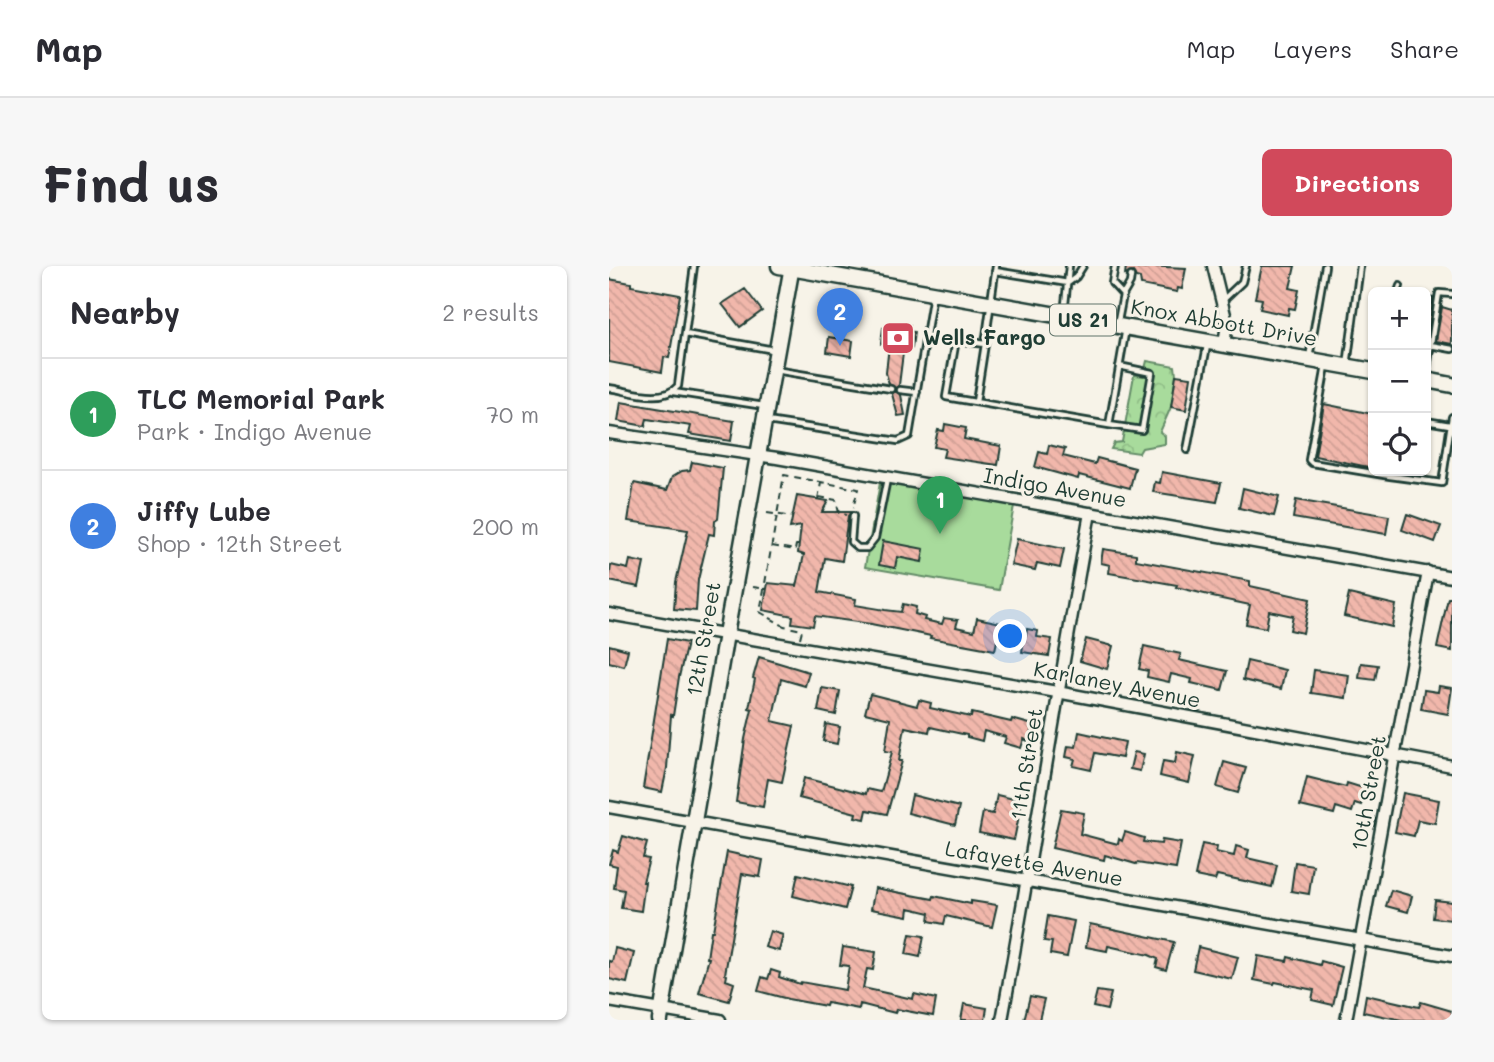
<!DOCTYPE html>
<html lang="en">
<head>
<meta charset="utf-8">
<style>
  :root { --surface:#fff; --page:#f7f7f7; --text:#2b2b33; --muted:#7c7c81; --line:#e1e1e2; --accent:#d1495b }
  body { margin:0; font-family:Mali,sans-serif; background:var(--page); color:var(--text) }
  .controls { position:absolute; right:21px; top:21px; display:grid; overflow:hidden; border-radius:10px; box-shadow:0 2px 5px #0004 }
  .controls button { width:63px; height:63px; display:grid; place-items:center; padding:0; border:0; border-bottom:2px solid var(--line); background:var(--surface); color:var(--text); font:35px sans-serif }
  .you { position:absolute; left:402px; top:371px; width:24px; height:24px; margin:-18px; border:5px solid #fff; border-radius:50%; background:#1a73e8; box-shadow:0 0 0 10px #1a73e833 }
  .badge { display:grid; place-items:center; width:46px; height:46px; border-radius:50%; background:var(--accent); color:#fff; font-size:23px; font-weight:700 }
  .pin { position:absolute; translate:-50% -58px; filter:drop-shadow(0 2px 4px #0008) }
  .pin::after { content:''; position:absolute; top:37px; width:24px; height:21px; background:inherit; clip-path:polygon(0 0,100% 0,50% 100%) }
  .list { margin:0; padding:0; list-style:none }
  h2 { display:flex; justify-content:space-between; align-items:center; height:91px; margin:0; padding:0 28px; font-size:30px }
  h2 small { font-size:23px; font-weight:400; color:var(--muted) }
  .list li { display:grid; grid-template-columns:46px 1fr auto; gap:21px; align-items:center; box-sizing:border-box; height:112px; padding:0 28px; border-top:2px solid var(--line) }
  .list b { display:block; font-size:26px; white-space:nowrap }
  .list p { margin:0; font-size:23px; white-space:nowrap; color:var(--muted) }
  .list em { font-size:23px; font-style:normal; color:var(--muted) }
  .icon { flex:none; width:38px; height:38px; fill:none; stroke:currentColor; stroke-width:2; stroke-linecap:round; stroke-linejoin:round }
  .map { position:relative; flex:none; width:843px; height:754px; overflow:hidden; border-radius:10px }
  header { display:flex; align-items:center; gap:42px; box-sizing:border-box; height:98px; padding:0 35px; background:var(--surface); border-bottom:2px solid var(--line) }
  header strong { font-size:33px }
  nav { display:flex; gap:38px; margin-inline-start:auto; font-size:24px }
  .intro { display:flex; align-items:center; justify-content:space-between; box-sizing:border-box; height:168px; padding:0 42px }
  h1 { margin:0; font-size:49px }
  .button { padding:18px 32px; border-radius:10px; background:var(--accent); color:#fff; font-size:24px; font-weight:700 }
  main { display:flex; gap:42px; padding:0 42px }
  aside { flex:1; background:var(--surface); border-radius:10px; box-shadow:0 2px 5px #0004 }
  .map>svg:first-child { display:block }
</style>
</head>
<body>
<header>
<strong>Map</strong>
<nav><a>Map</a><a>Layers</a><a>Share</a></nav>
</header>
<div class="intro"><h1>Find us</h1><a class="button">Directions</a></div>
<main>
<aside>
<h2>Nearby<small>2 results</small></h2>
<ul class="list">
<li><span class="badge" style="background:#2e9e5b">1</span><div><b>TLC Memorial Park</b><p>Park · Indigo Avenue</p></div><em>70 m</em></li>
<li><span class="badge" style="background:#3f7fe0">2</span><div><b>Jiffy Lube</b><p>Shop · 12th Street</p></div><em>200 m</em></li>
</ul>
</aside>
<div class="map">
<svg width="843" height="754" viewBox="0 0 843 754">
  <defs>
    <pattern id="forest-crowns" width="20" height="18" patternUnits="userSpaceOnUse" patternTransform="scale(1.75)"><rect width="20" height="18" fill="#a8db9c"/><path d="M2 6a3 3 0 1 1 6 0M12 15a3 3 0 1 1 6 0" fill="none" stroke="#90bd87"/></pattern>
    <pattern id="building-back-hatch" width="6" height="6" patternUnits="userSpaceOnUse" patternTransform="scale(1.75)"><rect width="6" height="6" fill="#f1b7ab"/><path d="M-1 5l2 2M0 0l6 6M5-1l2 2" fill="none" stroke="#ce9e94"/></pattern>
  </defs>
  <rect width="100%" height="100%" fill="#f7f3e8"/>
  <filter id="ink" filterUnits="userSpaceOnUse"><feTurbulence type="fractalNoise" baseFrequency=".0143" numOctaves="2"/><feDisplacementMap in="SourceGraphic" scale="14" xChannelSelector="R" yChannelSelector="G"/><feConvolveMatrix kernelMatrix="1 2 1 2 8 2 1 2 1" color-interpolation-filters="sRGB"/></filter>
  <g filter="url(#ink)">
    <path fill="url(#forest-crowns)" stroke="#648c68" stroke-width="2" d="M538 95 566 100 567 109 562 141 551 166 556 170V178L533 182 530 187 502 183 505 177 513 176 525 109 534 110Z"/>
    <path fill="#a8db9c" stroke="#648c68" stroke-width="2" d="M272 211 406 234 390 324 256 301Z"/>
    <path fill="url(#building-back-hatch)" stroke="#1f3d34" stroke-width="2" d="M517 0 536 3 537 0 577 2 573 23 569 22 568 26 532 19 531 12 527 11 524 6 516 9Z
      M653 0H686L681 22 690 24 686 43 680 42 679 49 651 43 653 33 646 32Z
      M0 13 22 17V20L71 29 60 92 55 91 53 106 0 96Z
      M136 23 153 45 131 61 113 38Z
      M817 30 824 32 818 73H817Z
      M833 41 843 44V78L827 75Z
      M281 56 301 59 300 65 305 66 303 82 297 81 296 87H294L290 119 287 122 280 118 277 107 280 79 272 78 274 62 280 63Z
      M220 71 244 75 242 90 218 86Z
      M567 109 582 111 577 144 562 141Z
      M286 125 292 129 296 149 289 150 283 128Z
      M12 136 125 155 122 175 80 168 82 160 38 153 36 160 9 155Z
      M715 138 764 148V202L706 190Z
      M336 158 357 162 355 173 392 180 389 199 334 191 336 183 325 181 329 164 335 165Z
      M440 179 456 183 454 190 486 198 488 192 526 202 521 222 470 209 469 213 426 201 430 186 438 188Z
      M83 196 114 202 109 253 106 255 105 269 100 268 89 314 87 345 65 343 67 316 79 264 19 255 25 217 58 224 63 211 73 205 81 204Z
      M553 206 612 217 608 236 544 226 546 216 551 217Z
      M634 222 670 231 665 250 630 242Z
      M188 230 219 235 213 246H242L239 250 233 295 216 292 210 326 247 333 246 339 276 344 292 346 294 338 307 341 306 348 316 351 315 354 333 358 335 352 349 354 347 361 365 365 368 352 392 357 386 384 321 372 322 370 262 358 206 350 204 360 183 357 184 350 154 344 159 317 188 320 195 289 189 287 192 260 181 262Z
      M687 234 780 250 777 268 684 252Z
      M798 248 832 260 826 276 793 264Z
      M408 273 455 283 451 302 428 297 426 304 402 299Z
      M274 275 315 283 313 296 288 291 286 302 270 299Z
      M494 283 527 288V294L641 315V320L701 333 694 367 681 364 684 350 660 345 657 362 637 358 641 339 603 331 604 330 567 321 568 319 500 307 501 299 492 297Z
      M21 294 35 297 30 321 0 315 2 299 19 303Z
      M740 328 787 339 783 361 735 350Z
      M839 332H843V385L828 382Z
      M418 363 429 365 428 371 443 373 440 390 413 386 414 379 407 378 409 367 417 369Z
      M58 373 78 377 70 411 64 450 62 449 58 502 53 526 34 522Z
      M477 373 504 380 498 403 471 395Z
      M0 379 19 384 15 400 0 396Z
      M535 380 572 388 570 394 618 405 613 424 582 417 583 413 562 408 560 416 538 411 539 405 530 403Z
      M150 391 200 406 196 420 172 413 163 455 185 460 173 516 159 513 154 541 127 536 136 473 143 443 140 442 146 413 144 412Z
      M638 395 676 404 672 423 634 414Z
      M752 397 769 399 766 414 750 412Z
      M705 404 740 409 737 432 702 427Z
      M830 420 843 422 839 448 812 443 815 424 829 426Z
      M213 422 231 425 227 449 209 445Z
      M261 428 308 440 310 434 322 437 321 442 362 451 363 447 402 456 403 453 424 459 419 475 415 473 412 482 395 477 397 471 375 465 373 475 358 471V469L321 461 320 466 296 461 290 495H293L278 548 258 544 256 553 246 551 247 547 190 532 195 512 257 528 258 523 272 526 283 486 276 485 281 453 256 447Z
      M217 458 231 461 228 478 214 475Z
      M470 466 516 476 513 492 486 487 482 504 464 500 466 493 457 491 459 480 467 481Z
      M525 486 535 488 531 505 521 503Z
      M568 486 586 490 580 517 551 510 554 495 566 497Z
      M615 496 637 502 629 527 608 521Z
      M698 511 737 521 738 517 757 523 752 539 746 537 743 546 727 541 725 548 691 540Z
      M794 527 830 534 826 557 809 554 805 570 786 566Z
      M303 529 350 541 346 559 299 547Z
      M388 529 413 535 405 574 370 567 374 546 384 548Z
      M452 543 475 547 471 568 509 578 510 573 513 575 516 566 535 572 534 576 552 578 553 574 572 577 567 603 528 597 527 598 496 589 495 594 443 582Z
      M14 570 38 577 34 592 40 593 34 616H36L32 645 12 642 15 624 5 622 8 600 0 598 4 584 9 586Z
      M593 578 608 581 607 586 625 590 627 580 640 584 638 592 668 599 663 621 608 609 606 614 586 610Z
      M118 586 154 594 151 611 133 608 116 708 118 709 117 714 125 717 120 735 90 727 100 692H98L102 665H104Z
      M686 596 704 599 700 628 682 625Z
      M189 608 242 621 236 643 184 630Z
      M266 622 324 633 325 630 362 638V635L388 639 383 661 337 650 335 658 320 655 321 647 300 642 299 650 262 643Z
      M782 624 803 630 799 646 777 640Z
      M826 634 843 636V654L824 652Z
      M439 650 465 655 458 691 441 688 443 676 435 675Z
      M481 658 565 676 557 704 547 701 549 693 540 689 499 680 498 685 477 681Z
      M161 665 174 669 170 685 156 681Z
      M301 668 315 670 311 691 297 688Z
      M234 681 267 686 264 704 258 703 254 722 304 733 305 728 327 733 324 750 287 743 286 747 251 738 250 743 218 737 217 740 179 733 149 725 153 711 159 713 162 704 171 707 170 711 191 718 192 716 236 724 240 700 231 699Z
      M589 681 629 691 623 713 584 704Z
      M6 682 25 687 18 717 0 713V695L3 696Z
      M649 690 678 695 679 691 711 699 712 695 733 701 724 739 703 734 705 724 666 716 665 718 645 714Z
      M488 725 502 727 498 744 484 741Z
      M757 729 810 741 812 736 843 745V754H793L754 746Z
      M421 730 435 733 430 754H415Z
      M355 738 378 742 376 754H352Z"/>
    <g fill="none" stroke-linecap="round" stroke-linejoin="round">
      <g stroke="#1f3d34" stroke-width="10">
        <path id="lane" d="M506 0 503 17 514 29
          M386 5 459 17 467 11 474 0
          M789 26 791 20
          M614 34 633 16 637 0
          M455 48 460 0
          M509 55 514 29 521 17 522 10
          M76 68 165 84
          M376 78 387 0
          M821 79 843 83
          M700 92 716 0
          M717 100 700 194 703 197 781 210 782 205
          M738 100 751 0
          M166 104 282 123
          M817 108 830 27 843 28
          M0 122C21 125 53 138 69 120L85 0
          M291 124 308 126
          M64 126 155 140
          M367 136 376 78 347 74 337 131 500 159 517 62
          M158 155 289 175 300 170 324 28
          M817 155 841 159
          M500 159 533 164 543 107 510 100
          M578 184 598 80
          M781 210 833 217 843 151
          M244 250 242 276 249 282H258L266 272 278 213"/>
      </g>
      <g stroke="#1f3d34" stroke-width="15">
        <path id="street" d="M604 0 618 57 615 79
          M0 167 168 192 843 311
          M0 348 448 426 843 500
          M0 541 843 690
          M0 735 111 754
          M393 754C424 585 450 416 481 247
          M737 754 819 306"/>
      </g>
      <g stroke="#1f3d34" stroke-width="19">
        <path id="secondary" d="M51 754 117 368 183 0"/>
      </g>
      <g stroke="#1f3d34" stroke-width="19">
        <path id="primary" d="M170 0 764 105
          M817 114 843 119"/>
      </g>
      <path stroke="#1f3d34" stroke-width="2" stroke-dasharray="7 5" stroke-linecap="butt" d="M210 231 227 234 230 247 237 249
        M209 233 212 217
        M158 247 184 251
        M163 280 186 284 187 279H190
        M144 321 158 323
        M191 372 193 364 175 360 151 346 175 209 249 223 244 242"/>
      <use href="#lane" stroke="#f7f3e8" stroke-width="4.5"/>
      <use href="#street" stroke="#f7f3e8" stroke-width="10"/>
      <use href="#secondary" stroke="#f7f3e8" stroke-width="14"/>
      <use href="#primary" stroke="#f7f3e8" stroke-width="14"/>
    </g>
  </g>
  <defs>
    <g id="bank-square" transform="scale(1.75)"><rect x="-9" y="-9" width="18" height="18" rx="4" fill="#d1495b" stroke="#f7f3e8"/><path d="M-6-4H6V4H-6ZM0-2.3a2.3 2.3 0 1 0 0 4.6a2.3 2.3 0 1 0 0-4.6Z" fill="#fff"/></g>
  </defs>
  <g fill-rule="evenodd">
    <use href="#bank-square" x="289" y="72"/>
  </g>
  <g text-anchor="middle" stroke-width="6" stroke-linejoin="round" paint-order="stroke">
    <rect fill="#f7f3e8" stroke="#60746a" stroke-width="2" x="441" y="38.5" width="66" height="31" rx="5"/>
    <g font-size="19" font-weight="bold" fill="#1f3d34">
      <text x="474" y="61">US 21</text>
    </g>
    <g font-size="21" fill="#1f3d34" stroke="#f7f3e8">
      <text transform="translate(615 57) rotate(10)" y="7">Knox Abbott Drive</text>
      <text transform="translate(446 222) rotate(10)" y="7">Indigo Avenue</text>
      <text transform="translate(95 373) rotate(-80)" y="7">12th Street</text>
      <text transform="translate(508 419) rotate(11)" y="7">Karlaney Avenue</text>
      <text transform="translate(418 498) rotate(-81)" y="7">11th Street</text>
      <text transform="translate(760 527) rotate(-80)" y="7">10th Street</text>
      <text transform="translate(425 598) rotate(10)" y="7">Lafayette Avenue</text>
    </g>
    <g font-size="21" font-weight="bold" fill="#1f3d34" stroke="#f7f3e8" text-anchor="start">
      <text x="314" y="79">Wells Fargo</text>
    </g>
  </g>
</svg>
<div class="controls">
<button>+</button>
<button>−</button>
<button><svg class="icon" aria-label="locate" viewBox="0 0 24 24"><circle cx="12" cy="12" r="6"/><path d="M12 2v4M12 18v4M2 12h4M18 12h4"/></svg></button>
</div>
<div class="you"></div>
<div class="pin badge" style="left:331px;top:268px;background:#2e9e5b">1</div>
<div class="pin badge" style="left:231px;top:80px;background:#3f7fe0">2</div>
</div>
</main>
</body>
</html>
